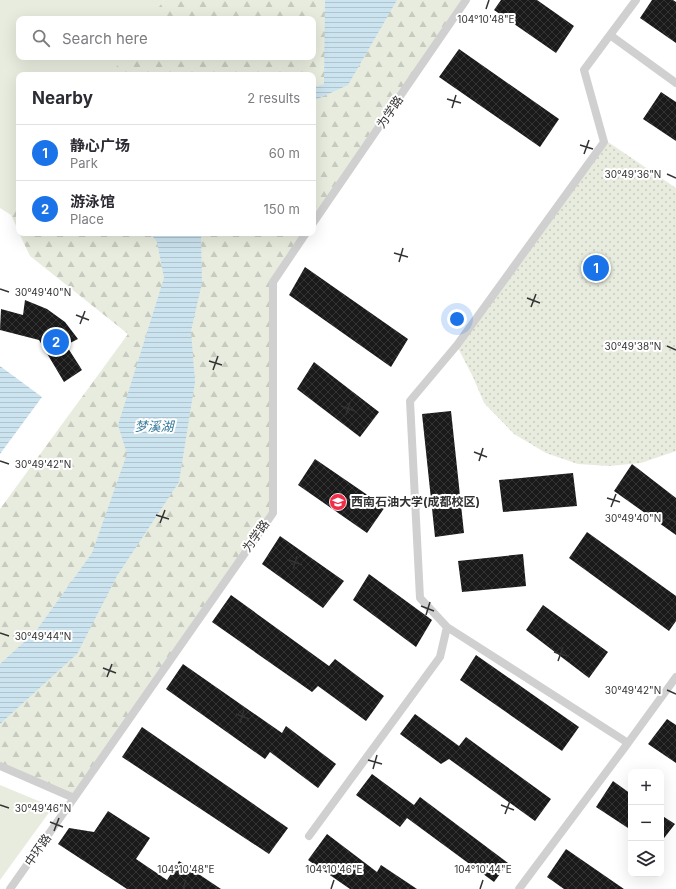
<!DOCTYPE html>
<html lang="en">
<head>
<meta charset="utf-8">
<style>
  :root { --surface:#fff; --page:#f2f2f3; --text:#2b2b33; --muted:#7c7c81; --line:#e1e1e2; --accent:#1a73e8 }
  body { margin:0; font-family:Inter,"Noto Sans SC",sans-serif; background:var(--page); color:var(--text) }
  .controls { position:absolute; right:12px; bottom:12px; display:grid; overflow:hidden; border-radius:8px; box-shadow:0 4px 16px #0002 }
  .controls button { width:36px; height:36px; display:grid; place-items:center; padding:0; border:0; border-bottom:1px solid var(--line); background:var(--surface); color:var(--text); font:20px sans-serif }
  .you { position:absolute; left:457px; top:319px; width:14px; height:14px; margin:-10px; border:3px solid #fff; border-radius:50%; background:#1a73e8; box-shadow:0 0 0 6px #1a73e833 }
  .badge { display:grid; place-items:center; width:26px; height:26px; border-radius:50%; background:var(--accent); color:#fff; font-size:13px; font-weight:700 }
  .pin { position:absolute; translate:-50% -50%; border:2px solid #fff; box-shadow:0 1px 4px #0006 }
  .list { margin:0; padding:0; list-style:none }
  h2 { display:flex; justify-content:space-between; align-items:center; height:52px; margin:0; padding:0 16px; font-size:17px }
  h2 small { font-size:13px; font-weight:400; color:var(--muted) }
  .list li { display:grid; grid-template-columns:26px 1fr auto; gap:12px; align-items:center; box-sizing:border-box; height:56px; padding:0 16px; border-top:1px solid var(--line) }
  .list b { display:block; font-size:15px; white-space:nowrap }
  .list p { margin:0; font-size:13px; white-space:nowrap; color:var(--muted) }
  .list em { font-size:13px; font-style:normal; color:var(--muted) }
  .icon { flex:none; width:22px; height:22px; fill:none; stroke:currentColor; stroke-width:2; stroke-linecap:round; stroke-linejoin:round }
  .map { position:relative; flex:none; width:676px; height:889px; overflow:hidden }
  .search { position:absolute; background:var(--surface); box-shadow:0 4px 16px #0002; left:16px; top:16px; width:300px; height:44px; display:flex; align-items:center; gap:10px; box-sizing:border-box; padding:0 14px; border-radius:8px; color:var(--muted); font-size:15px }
  .panel { position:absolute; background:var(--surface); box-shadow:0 4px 16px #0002; left:16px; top:72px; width:300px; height:164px; border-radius:8px }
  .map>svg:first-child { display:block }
</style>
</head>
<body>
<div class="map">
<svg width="676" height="889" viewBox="0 0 676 889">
  <defs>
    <pattern id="forest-firs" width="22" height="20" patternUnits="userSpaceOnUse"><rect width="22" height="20" fill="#e7ecde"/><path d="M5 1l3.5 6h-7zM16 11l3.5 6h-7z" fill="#c7cbbf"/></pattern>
    <pattern id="park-dots" width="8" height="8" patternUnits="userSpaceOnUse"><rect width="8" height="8" fill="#e7ecde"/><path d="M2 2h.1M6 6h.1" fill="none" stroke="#c7cbbf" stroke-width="1.8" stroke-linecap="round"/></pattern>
    <pattern id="water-rules" width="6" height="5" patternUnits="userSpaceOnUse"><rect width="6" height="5" fill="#cce4f0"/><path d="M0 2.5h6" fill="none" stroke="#b0c4ce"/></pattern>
    <pattern id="building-cross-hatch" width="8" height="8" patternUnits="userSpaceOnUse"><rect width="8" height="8" fill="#1a1a1a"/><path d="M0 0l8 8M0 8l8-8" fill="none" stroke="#333"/></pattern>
  </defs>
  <rect width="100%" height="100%" fill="#fff"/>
  <path fill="#e7ecde" d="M0 0H164L151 19H19V57H124L111 75H19V204L11 215 0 208Z
    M0 785 53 807 0 880Z"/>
  <path fill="url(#forest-firs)" d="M164 0H463L313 218V75H111L123 57H313V19H150Z
    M19 204V232L11 215Z
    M19 233H302L270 283 271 513 74 796 0 765V509L128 334 30 256Z"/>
  <path fill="url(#park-dots)" d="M608 142 676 188V451L641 463 609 466 578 464 546 453 514 434 484 403 473 377 458 348Z"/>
  <path fill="url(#water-rules)" d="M325 0H397L348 85 313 101V88L324 84Z
    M150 233H201L202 283 191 331 195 382 179 482 117 576 77 654 0 724V664L36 631 92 553 127 454 118 425 164 278 157 242Z
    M0 366 42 397 0 454Z"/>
  <path fill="url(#building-cross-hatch)" d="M501 0H537L574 26 556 53 494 10Z
    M652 0H673L676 2V43L640 18Z
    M459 49 559 119 540 147 439 77Z
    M661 92 676 102V141L643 119Z
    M305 267 408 339 391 367 289 295Z
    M25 300 47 309 65 322 78 339 66 345 82 370 64 382 39 340 0 330 1 309 23 315Z
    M314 362 379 412 360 437 297 389Z
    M451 411 464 533 435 537 422 414Z
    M315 459 385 507 367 533 298 485Z
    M632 464 676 498V535L614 491Z
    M573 473 577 506 503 512 499 480Z
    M587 532 676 596V621L669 631 569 558Z
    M280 536 344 581 323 608 262 564Z
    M523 554 526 586 462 592 458 561Z
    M369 574 432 620 416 647 353 600Z
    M231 595 329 666 335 659 384 696 366 721 318 686 312 692 212 622Z
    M543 605 608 652 589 678 526 630Z
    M476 655 579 727 562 751 460 680Z
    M183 664 282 733 286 726 336 764 318 788 270 752 265 759 166 689Z
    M415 714 459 746 466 737 551 799 535 821 449 759 441 764 400 734Z
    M667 719 676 725V763L648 744Z
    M142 727 288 828 269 854 122 757Z
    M372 774 414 805 420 797 508 863 494 882 407 818 400 827 356 795Z
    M613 781 631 794V830L596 807Z
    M108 811 150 838 136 859 167 880 179 861 221 889H127L58 844 69 828 94 832Z
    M661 815 675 824 661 842Z
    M327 834 377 872 381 865 417 889H350L308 860Z
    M566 849 624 889H564L547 877Z"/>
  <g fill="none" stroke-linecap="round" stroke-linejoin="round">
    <path stroke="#d0d0d0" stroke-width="8" d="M610 35 676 83
      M313 223 466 0
      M447 627 628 743 676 677
      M0 766 74 798 10 889
      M74 798 273 513V282L306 233
      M309 836 440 657 447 627 420 598 410 401 457 345 604 142 584 70 636 0
      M519 889 628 743"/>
  </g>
  <path fill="none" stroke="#333" stroke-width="1.5" d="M486 9 489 0M447 99 461 103M452 108 456 95M580 145 593 149M584 154 589 140M667 174 676 178M394 253 408 257M399 262 403 248M0 289 9 292M527 298 540 303M531 307 536 294M76 315 89 320M80 324 85 311M667 346 676 350M209 361 222 365M213 370 218 356M341 406 355 411M346 415 350 402M474 452 487 457M0 461 9 464M479 461 483 448M607 498 620 502M611 507 616 494M156 515 169 519M667 518 676 522M160 523 165 510M289 560 302 565M293 569 297 556M421 606 434 611M426 615 430 602M0 633 9 636M554 652 567 656M558 661 563 647M103 668 116 673M107 677 112 664M667 690 676 694M236 714 249 719M240 723 244 710M368 760 382 764M373 769 377 755M0 805 9 808M501 805 514 810M505 814 510 801M50 822 63 827M54 831 59 818M183 889 186 880M331 889 334 880M480 889 483 880"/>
  <defs>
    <g id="university-disc" transform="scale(0.9)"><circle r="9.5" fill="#f12e49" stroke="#fff"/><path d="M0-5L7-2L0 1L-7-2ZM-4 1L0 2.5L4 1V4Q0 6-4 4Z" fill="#fff"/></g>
  </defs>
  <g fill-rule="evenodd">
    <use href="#university-disc" x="338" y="502"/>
  </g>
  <g text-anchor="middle" stroke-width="4" stroke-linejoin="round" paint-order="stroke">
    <g font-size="12" fill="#333" stroke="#fff">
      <text transform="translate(390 112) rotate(-56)" y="4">为学路</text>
      <text transform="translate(256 536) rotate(-55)" y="4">为学路</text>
      <text transform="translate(38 850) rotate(-55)" y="4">中环路</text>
    </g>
    <g font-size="12" font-weight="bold" fill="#333" stroke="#fff" text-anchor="start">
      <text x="351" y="506">西南石油大学(成都校区)</text>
    </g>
    <g font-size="13" font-style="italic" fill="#397c9c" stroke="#fff">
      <text x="154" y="431">梦溪湖</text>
    </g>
  </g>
  <g font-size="10" text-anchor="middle" fill="#333" stroke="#fff" stroke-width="4" stroke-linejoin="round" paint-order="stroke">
    <text x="486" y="23">104°10'48"E</text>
    <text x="633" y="178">30°49'36"N</text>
    <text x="43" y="296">30°49'40"N</text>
    <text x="633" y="350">30°49'38"N</text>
    <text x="43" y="468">30°49'42"N</text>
    <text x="633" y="522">30°49'40"N</text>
    <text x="43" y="640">30°49'44"N</text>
    <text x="633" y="694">30°49'42"N</text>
    <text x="43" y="812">30°49'46"N</text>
    <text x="186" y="873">104°10'48"E</text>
    <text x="334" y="873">104°10'46"E</text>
    <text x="483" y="873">104°10'44"E</text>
  </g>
</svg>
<div class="controls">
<button>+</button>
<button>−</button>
<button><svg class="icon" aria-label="layers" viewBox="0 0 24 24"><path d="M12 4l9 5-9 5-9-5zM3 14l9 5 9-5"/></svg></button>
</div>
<div class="you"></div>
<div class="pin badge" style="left:596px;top:268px">1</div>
<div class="pin badge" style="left:56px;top:342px">2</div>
<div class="search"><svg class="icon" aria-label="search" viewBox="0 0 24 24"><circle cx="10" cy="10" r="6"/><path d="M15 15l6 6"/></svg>Search here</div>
<section class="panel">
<h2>Nearby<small>2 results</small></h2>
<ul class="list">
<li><span class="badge">1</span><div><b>静心广场</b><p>Park</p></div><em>60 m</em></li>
<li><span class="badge">2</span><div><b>游泳馆</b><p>Place</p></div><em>150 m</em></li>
</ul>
</section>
</div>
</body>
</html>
